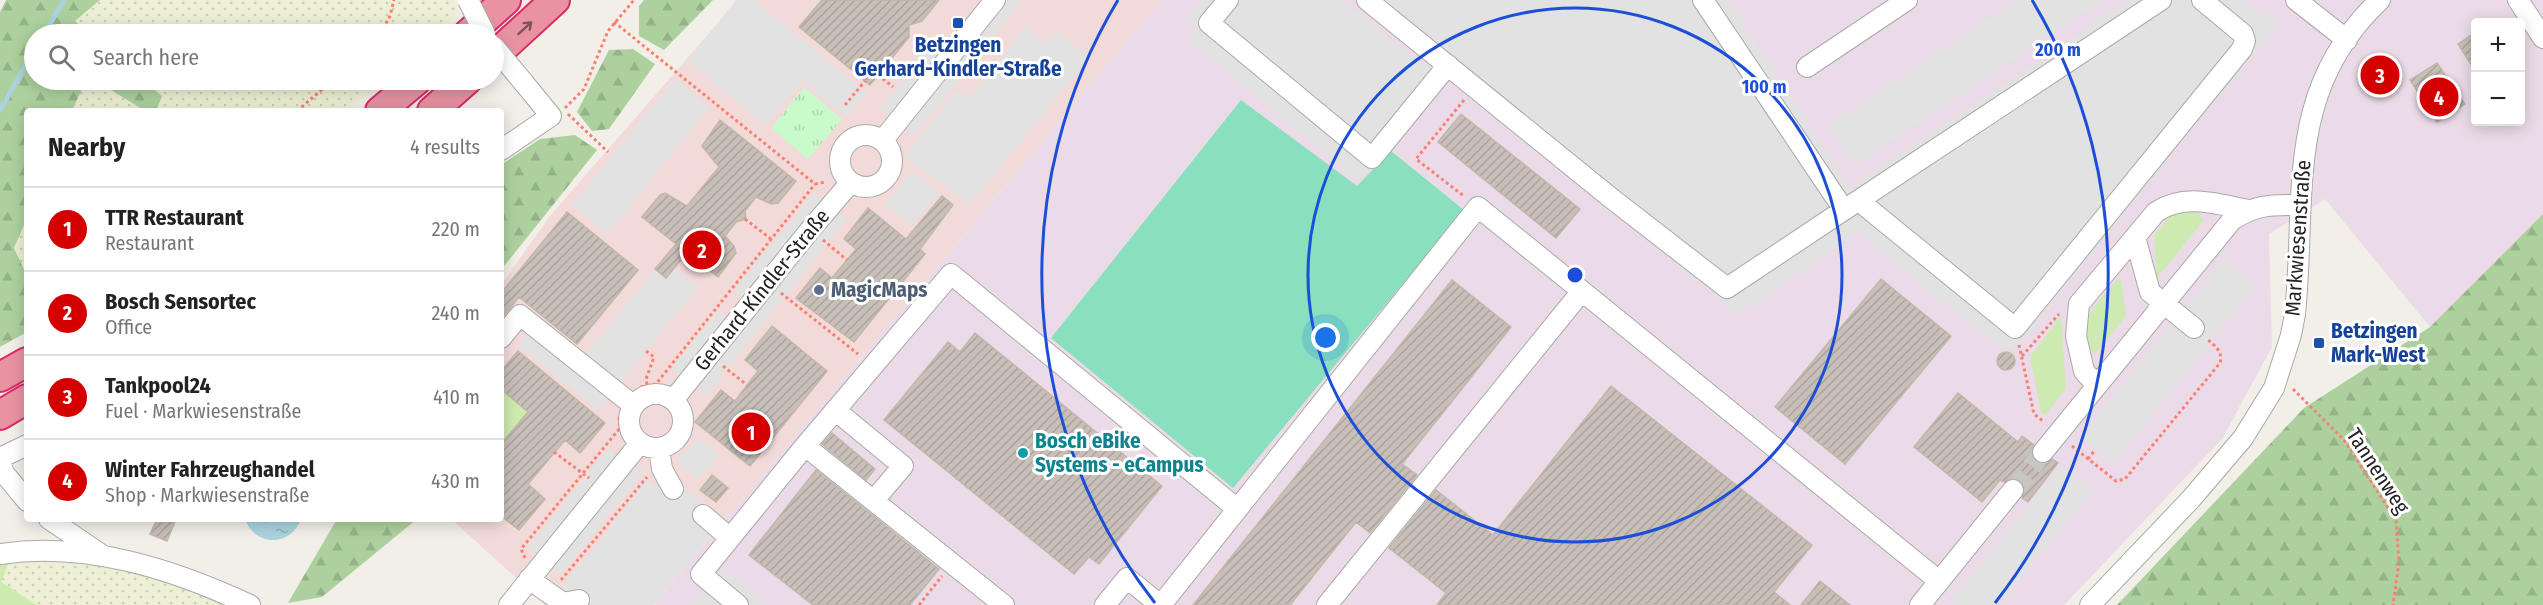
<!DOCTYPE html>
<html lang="en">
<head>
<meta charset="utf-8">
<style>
  :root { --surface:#fff; --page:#f2f2f2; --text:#222; --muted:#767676; --line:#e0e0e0; --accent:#d40000 }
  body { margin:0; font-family:"Fira Sans Condensed",sans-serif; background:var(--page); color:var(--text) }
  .controls { position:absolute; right:18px; top:18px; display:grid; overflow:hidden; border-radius:6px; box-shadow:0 3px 15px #0003 }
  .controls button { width:54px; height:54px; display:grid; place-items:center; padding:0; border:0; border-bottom:2px solid var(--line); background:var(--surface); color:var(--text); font:30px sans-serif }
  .you { position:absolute; left:1326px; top:338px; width:21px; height:21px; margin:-15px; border:4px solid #fff; border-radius:50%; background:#1a73e8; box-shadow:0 0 0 9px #1a73e833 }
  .badge { display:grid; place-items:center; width:39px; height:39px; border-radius:50%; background:var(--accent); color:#fff; font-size:20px; font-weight:700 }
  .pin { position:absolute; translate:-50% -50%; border:3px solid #fff; box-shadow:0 2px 6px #0006 }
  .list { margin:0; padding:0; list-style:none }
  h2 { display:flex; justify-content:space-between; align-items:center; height:78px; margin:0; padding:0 24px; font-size:26px }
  h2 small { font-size:20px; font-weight:400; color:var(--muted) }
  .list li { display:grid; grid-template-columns:39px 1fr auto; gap:18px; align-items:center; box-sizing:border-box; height:84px; padding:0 24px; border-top:2px solid var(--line) }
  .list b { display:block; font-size:22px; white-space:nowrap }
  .list p { margin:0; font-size:20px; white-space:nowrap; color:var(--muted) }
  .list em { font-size:20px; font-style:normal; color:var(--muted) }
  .icon { flex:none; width:33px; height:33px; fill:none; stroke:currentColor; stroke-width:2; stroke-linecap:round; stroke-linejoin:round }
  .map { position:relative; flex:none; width:2543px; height:605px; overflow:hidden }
  .search { position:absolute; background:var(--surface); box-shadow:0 3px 15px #0003; left:24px; top:24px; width:480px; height:66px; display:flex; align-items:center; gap:15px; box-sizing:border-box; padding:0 21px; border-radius:33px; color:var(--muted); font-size:22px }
  .panel { position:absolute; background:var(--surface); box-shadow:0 3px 15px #0003; left:24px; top:108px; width:480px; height:414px; border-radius:6px }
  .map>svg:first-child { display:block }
</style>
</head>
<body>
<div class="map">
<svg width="2543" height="605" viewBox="0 0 2543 605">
  <defs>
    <pattern id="farmland-dots" width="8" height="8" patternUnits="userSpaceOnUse" patternTransform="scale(1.5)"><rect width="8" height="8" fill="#eef0d5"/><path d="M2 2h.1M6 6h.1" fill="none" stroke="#ccceb7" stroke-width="1.8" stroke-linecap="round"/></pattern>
    <pattern id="forest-firs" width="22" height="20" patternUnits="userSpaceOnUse" patternTransform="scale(1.5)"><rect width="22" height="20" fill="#add19e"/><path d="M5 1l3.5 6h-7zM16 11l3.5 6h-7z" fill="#95b388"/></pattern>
    <pattern id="park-tufts" width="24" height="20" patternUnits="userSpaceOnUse" patternTransform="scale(1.5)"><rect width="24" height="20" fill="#c8facc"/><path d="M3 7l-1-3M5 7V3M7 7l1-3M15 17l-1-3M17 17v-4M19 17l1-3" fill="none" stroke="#acd6af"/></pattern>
    <pattern id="water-ripples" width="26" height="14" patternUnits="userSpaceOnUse" patternTransform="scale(1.5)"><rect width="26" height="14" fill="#aad3df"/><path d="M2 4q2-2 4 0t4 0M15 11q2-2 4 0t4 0" fill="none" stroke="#92b5bf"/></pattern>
    <pattern id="building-hatch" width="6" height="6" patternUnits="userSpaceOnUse" patternTransform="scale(1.5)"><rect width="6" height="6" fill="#c7bfb8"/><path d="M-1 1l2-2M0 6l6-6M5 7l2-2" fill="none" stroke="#aba49e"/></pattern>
  </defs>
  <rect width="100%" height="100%" fill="#f2efe9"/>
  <path fill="#f2dad9" d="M738 0H1161L653 605H546L451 519H501V285L549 217Z"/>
  <path fill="#ebdbe8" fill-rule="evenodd" d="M1161 0H2543V214L2430 327 2325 199 2269 234 2272 347 2222 439 2064 605H656L655 603ZM2476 22H2520V122H2476Z"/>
  <path fill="url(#farmland-dots)" d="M100 0H455L458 13 434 34H90L75 22Z
    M86 80H95L145 111H72Z
    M143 80H383L347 111H156L162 96Z
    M27 218V276L14 248Z
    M13 552 104 556 250 605H37L1 582Z"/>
  <path fill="#cdebb0" d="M2195 211 2204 220 2157 278 2154 235 2171 215Z
    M2121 279 2126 316 2095 354C2070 325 2097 304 2116 281Z
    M2061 316 2066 389 2045 415 2041 412 2030 357Z
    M501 389 528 412 501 444Z
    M13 552 1 582 37 605H0V554Z"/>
  <path fill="url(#forest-firs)" d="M6 0H100L75 21 90 34H34V80H86L72 111H27V218L14 248 27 276V332L0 347V12Z
    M644 0H713L664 50 639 36V6Z
    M633 49 655 64 609 129 592 131 577 112 609 50Z
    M95 80H143L162 96 156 111H145Z
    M575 135 597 150 501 270V165L540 139Z
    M2543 214V605H2117L2304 408 2430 327Z
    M337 519H417L322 597 288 603Z"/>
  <path fill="url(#park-tufts)" d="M804 87 842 119 808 159 771 128Z"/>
  <path fill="#88e0be" d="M1241 100 1357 186 1391 151 1464 210 1233 488 1051 338Z"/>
  <path fill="#e2e2e2" d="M736 0H753L867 93 847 117 802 80 766 125 688 61Z
    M1008 0H1023L914 136 905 129Z
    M1203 0H1342L1444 81 1357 182 1188 38 1195 29 1186 21Z
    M1354 0H1728L1850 188 2128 0H2243L2279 24 2187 135 2013 353 1955 313 1859 232 1738 314Z
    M2017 0H2103L1854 165 1828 125Z
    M1025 27 1045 43 1056 30 1090 57 969 205 905 157 956 90 970 98Z
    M938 36 948 44 889 116 880 109Z
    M675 78 709 107 608 234 572 205Z
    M913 171 939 193 911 226 885 205Z
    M814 192 823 199 743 298 734 290Z
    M838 212 847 219 705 396 695 388Z
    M664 259 698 287 599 411 518 345 532 329 577 365Z
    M2224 260 2256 286 2112 464 2080 437Z
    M718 310 727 318 680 376 671 369Z
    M698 438 720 455 698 480 676 462Z
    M608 448 617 456 537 555 528 547Z
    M633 465 643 473 561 575 551 567Z
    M2061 465 2092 490 1999 605H1955L1951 601Z
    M672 478 724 520 653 605H564L562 588 646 481 655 488Z
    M722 568 768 605H692Z"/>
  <path fill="url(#water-ripples)" d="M245 519H301C291 547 255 547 245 519Z"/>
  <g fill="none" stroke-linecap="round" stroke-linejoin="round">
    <path stroke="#aad3df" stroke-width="5" d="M44 34 64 0
      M0 110 34 51"/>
  </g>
  <path fill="url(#building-hatch)" stroke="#c4b6ab" stroke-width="1.5" d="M822 0H939L922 21 909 25V37L870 85 799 27Z
    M2475 33V71L2458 44Z
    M2437 63 2465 104 2437 122 2410 80Z
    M2379 65 2390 73 2378 88 2367 80Z
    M1461 114 1580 209 1556 238 1438 142Z
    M720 120 796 181 778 203 771 204 756 197 745 211 746 219 736 222 725 236 734 246 736 253 718 277 687 253 666 278 655 269 676 244 642 217 660 195 665 193 687 206 719 167 702 146Z
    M942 196 953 205 920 249 925 254 854 342 796 298 820 268 832 278 856 249 844 239 868 208 906 239Z
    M567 212 638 270 577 344 519 297 501 319V293Z
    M1881 279 1951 336 1845 464 1775 407Z
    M1452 280 1511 327 1402 464 1417 475 1370 533 1356 522 1290 605H1193Z
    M772 326 827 371 750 466 695 422 721 390 735 401 758 371 745 360Z
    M975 333 1162 486 1099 564 1089 557 1074 574 884 420 948 342 960 352Z
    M518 351 605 423 580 453 565 440 528 484 545 499 519 530 501 516V444L528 412 501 389V371Z
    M1997 361a9 9 0 1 1 18 0a9 9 0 1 1-18 0Z
    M1611 386 1812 545 1774 592 1790 605H1437L1446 593 1389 548 1436 490 1493 535Z
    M1958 393 2018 442 2022 436 2034 445 2032 456 2036 462 2047 463 2052 459 2058 463 2028 502 2022 498 2024 485 2014 478 2004 482 2000 480 1982 502 1914 447Z
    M832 433 875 469 866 480 822 444Z
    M816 470 939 569 910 605H813L749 555Z
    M712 475 728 488 716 502 700 490Z
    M157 519H176L167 541 150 534Z
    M1820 581 1850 605H1801Z"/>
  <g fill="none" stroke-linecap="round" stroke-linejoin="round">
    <path stroke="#c8c6c1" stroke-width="20" stroke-dasharray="20 10" stroke-linecap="butt" d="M2013 490 2043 452"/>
    <g stroke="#a9a9a9" stroke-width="22">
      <path id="minor" d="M1228 0 1209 23 1372 158 1448 65
        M1367 0 1611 198 1727 288 1844 210
        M1703 0 1844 210 2161 0
        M2296 0 2347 40
        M2518 0 2543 38
        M1807 67 1907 0
        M840 161a26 26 0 1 1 52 0a26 26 0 1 1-52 0Z
        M883 140 995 0
        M501 150 551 116 524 83
        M1859 201 2015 328 2242 49 2245 41 2243 34 2202 0
        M2135 237 2150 292 2194 328
        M501 338 520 315 633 405
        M2097 386 2084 371 2076 336 2079 304 2156 212C2185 193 2216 204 2248 210
        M629 421a27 27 0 1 1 54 0a27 27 0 1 1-54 0Z
        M674 399 810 230 851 182
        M835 410 903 466 874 500
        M805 446 1004 605
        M659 448 662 469 673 489
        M2043 452 2232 220C2257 204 2271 205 2299 205
        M0 458 27 445
        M0 462 4 473 27 501
        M703 515 730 538
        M49 519 102 555
        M0 554C86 541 173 569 250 605
        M529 579 563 603 579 600
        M509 605 640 443
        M738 605 701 574 805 446 951 274 1236 508
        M1105 605 1127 578 1160 605
        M1161 605 1478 207 1582 291
        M1327 605 1582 291 1939 581
        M1920 605 2013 490
        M2090 605 2191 499 2243 438 2274 388 2291 335 2295 314C2307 197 2283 91 2380 0"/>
    </g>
    <g stroke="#dc2a67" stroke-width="32">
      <path id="highway" d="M468 34 506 0
        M494 56 555 0
        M380 111 417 80
        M432 111 467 80
        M0 377 27 362
        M0 415 27 399"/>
    </g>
    <path stroke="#fa8072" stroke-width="3" stroke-dasharray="3 3" stroke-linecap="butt" d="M614 22 815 184 825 182
      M380 34 390 16 394 0
      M878 75 893 87
      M1464 100 1416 159 1465 197
      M845 105 865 81
      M565 108 584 89 608 31 634 0
      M297 111 333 80
      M568 114 608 152
      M745 219 771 239
      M823 240 847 260
      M781 293 858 354
      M2019 345 2034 414 2044 422
      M646 351 654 357 646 379 647 385
      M2022 356 2059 314
      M723 366 747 385
      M641 387 656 384 815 184
      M2293 389 2344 440 2396 520 2399 563 2393 605
      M2072 446 2116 481 2125 479 2220 363C2223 351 2215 346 2207 339
      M554 452 589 478
      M2088 459 2095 450
      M525 558 521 549 620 428 619 417
      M561 580 647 477
      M919 605 942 576"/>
    <use href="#minor" stroke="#fff" stroke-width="20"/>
    <use href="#highway" stroke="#e892a2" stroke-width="28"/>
    <g stroke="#a9a9a9" stroke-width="22" stroke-linecap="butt">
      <path id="minor-bridge" d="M468 0 485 34
        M494 47 524 83"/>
    </g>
    <use href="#minor-bridge" stroke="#fff" stroke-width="20"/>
  </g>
  <defs><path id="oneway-shaft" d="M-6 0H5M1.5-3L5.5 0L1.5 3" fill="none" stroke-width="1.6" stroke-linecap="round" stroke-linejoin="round" transform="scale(1.5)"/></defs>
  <use stroke="#7b545c" href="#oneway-shaft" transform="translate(525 28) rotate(-42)"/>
  <g fill="none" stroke="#1d4ed8" stroke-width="3">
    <circle cx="1575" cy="275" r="267"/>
    <path d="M1155 603A533 533 0 0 1 1118 0M2032 0A533 533 0 0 1 1995 603"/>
  </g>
  <g fill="#1a4fb4" stroke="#fff" stroke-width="2">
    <rect x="952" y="17" width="12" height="12" rx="3"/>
    <rect x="2313" y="337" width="12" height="12" rx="3"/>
  </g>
  <circle fill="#5c6f8a" stroke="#fff" stroke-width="2" cx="819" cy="290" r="6"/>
  <circle fill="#0f9aa8" stroke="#fff" stroke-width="2" cx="1023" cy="453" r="6"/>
  <g text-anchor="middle" stroke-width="6" stroke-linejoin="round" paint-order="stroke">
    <g font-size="21" font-weight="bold" fill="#164399" stroke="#fff">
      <text x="958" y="52">Betzingen<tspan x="958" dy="24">Gerhard-Kindler-Straße</tspan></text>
      <text x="2331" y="338" text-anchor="start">Betzingen<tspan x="2331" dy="24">Mark-West</tspan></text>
    </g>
    <g font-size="21" fill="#222" stroke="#fff">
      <text transform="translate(2298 238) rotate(-86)" y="7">Markwiesenstraße</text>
      <text transform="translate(762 290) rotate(-51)" y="7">Gerhard-Kindler-Straße</text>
      <text transform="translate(2378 471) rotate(57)" y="7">Tannenweg</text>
    </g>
    <g font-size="21" font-weight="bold" fill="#4e5e75" stroke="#fff" text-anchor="start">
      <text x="831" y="297">MagicMaps</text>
    </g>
    <g font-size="21" font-weight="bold" fill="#0d838f" stroke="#fff" text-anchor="start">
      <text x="1035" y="448">Bosch eBike<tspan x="1035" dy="24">Systems - eCampus</tspan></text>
    </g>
  </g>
  <circle cx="1575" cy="275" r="9" fill="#1d4ed8" stroke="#fff" stroke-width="3"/>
  <g font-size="18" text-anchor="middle" font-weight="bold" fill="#1d4ed8" stroke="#fff" stroke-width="6" stroke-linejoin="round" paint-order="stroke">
    <text x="2058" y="56">200 m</text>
    <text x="1764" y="93">100 m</text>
  </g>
</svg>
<div class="controls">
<button>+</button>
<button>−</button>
</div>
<div class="you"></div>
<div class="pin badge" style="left:751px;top:432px">1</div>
<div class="pin badge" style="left:702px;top:250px">2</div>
<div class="pin badge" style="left:2380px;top:75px">3</div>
<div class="pin badge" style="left:2439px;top:97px">4</div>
<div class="search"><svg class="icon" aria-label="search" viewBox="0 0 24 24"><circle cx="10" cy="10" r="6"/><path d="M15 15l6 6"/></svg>Search here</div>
<section class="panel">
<h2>Nearby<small>4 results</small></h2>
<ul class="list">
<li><span class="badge">1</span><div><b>TTR Restaurant</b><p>Restaurant</p></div><em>220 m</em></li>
<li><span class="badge">2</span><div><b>Bosch Sensortec</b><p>Office</p></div><em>240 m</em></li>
<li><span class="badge">3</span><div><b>Tankpool24</b><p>Fuel · Markwiesenstraße</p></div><em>410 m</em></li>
<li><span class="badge">4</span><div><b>Winter Fahrzeughandel</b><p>Shop · Markwiesenstraße</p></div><em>430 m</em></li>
</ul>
</section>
</div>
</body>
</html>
